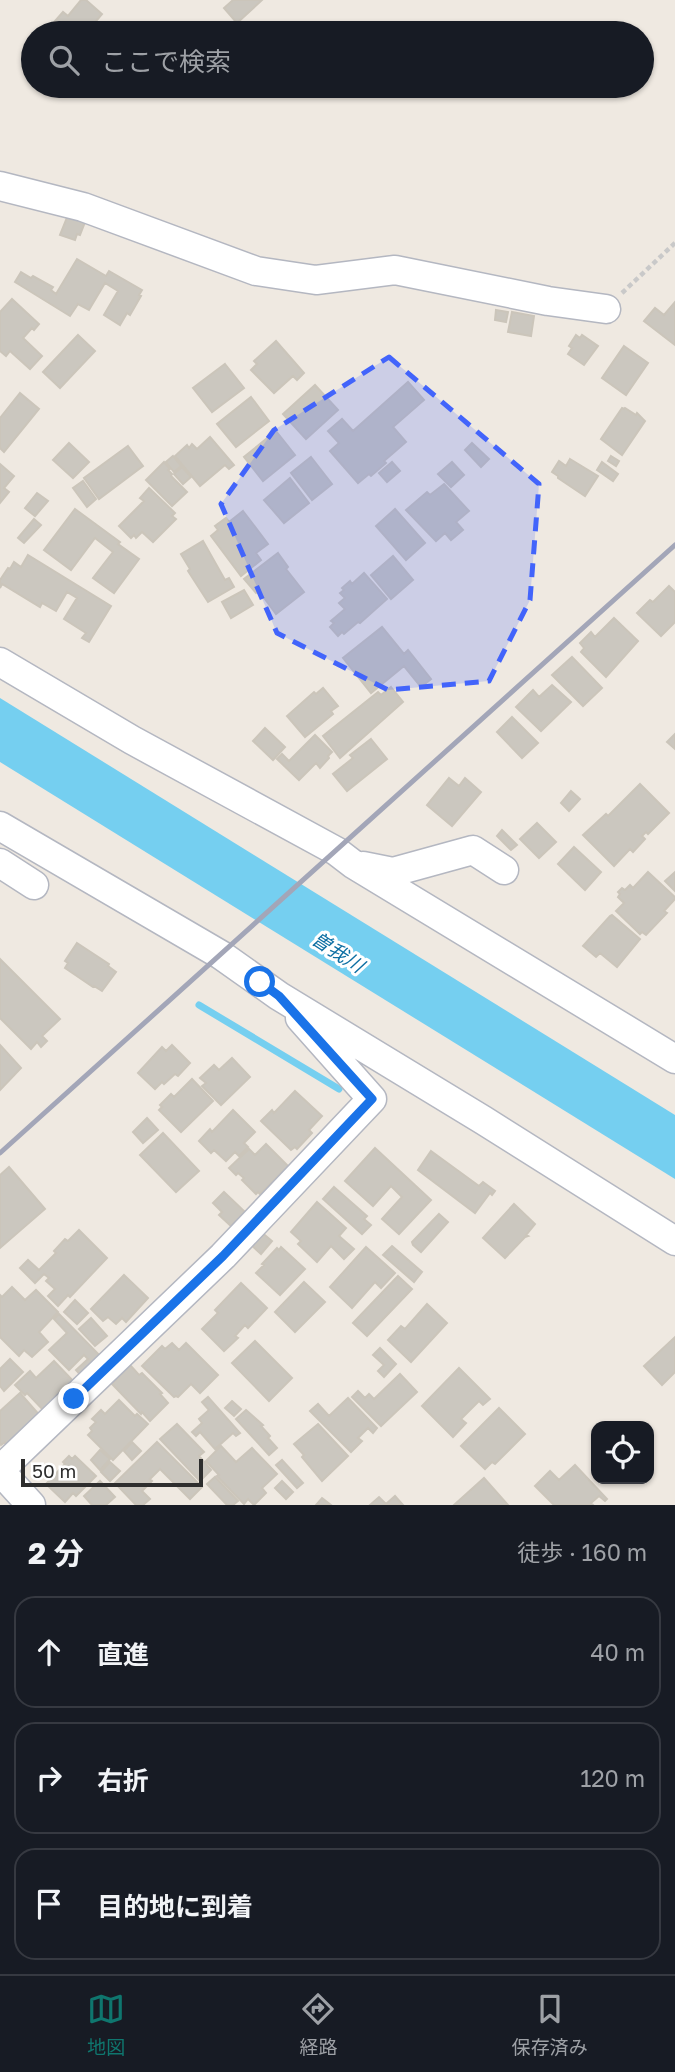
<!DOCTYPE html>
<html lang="ja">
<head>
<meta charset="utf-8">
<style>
  :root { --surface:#171b24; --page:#20242c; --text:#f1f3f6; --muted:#9ea1a6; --line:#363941; --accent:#0f766e }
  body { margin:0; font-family:"Golos Text","Noto Sans JP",sans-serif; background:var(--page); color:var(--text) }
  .controls { position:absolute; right:21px; bottom:21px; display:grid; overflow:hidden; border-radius:14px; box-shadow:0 2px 5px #0004 }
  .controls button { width:63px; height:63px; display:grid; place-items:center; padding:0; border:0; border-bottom:2px solid var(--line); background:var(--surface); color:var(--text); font:35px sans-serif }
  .scale { position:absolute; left:21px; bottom:18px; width:182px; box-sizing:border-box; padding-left:7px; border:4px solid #2e2e2e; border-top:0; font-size:19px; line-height:24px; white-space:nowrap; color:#2e2e2e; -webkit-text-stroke:5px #fff; paint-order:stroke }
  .stop { position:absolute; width:21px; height:21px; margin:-16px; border:5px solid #1a73e8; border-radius:50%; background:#fff }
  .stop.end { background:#1a73e8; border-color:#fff; box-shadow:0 2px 7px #0008 }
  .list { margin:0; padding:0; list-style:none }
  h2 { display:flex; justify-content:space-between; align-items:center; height:91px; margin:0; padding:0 28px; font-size:30px }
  h2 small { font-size:23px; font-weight:400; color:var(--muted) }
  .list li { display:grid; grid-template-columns:46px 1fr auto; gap:21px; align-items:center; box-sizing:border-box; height:112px; margin:0 14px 14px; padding:0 14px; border:2px solid var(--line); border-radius:21px }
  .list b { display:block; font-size:26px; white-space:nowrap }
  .list em { font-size:23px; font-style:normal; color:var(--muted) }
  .icon { flex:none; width:38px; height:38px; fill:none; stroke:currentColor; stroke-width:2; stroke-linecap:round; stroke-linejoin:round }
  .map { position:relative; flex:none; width:675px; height:1505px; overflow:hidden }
  .search { position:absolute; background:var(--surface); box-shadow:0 2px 5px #0004; left:21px; right:21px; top:21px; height:77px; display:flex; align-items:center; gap:18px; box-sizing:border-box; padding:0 24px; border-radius:38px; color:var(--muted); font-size:26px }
  .sheet { height:469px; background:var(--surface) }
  nav { display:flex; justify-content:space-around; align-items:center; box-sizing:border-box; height:98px; border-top:2px solid var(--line); background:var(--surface); font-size:19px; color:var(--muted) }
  nav a { display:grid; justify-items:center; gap:4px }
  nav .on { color:var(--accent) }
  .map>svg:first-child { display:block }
</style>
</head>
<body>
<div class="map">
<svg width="675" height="1505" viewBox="0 0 675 1505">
  <rect width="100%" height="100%" fill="#efe9e1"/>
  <path fill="#75cff0" d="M0 698 675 1115V1179L0 762Z"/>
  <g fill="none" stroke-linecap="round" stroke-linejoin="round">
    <path stroke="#75cff0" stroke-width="7" d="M199 1005 339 1089"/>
  </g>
  <path fill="#cbc7bf" stroke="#cbc5ba" stroke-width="2" d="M81 0H86L102 14 86 33H55L49 28 63 12 68 16Z
    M233 0H262L237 23 224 8Z
    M68 215 85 222 80 235 77 234 75 240 60 235Z
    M77 259 106 276 109 271 142 290 139 295 141 296 130 315 127 313 120 325 104 315 118 291 105 283 89 310 78 304 70 316 15 282 21 272 31 278 33 276 53 287 51 290 56 294Z
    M12 299 39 324 34 330 32 328 23 338 42 356 30 369 10 351 6 356 0 351V312Z
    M675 302V345L644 321 655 308 664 315Z
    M496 310 508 312 506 322 495 320Z
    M512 312 534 316 531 336 508 332Z
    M78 335 95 351 60 388 43 372Z
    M576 335 580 338 582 335 598 346 584 365 568 354 572 348 569 346Z
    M276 341 304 373 297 380 293 376 274 393 251 370 257 364 254 361Z
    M624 346 648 363 626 395 602 378Z
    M225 364 244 388 212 412 193 388Z
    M408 382 424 400 393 427 406 442 384 461 386 463 371 476 369 474 358 483 330 451 339 443 328 431 342 419 353 431Z
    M315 385 338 410 306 439 283 414Z
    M20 393 39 409 4 452 0 448V418Z
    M251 397 269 421 236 447 217 424Z
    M622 408 624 409 625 408 636 415 637 413 645 421 622 455 601 439Z
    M276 431 295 455 263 481 244 457Z
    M210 437 234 465 229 469 225 465 200 486 175 456 187 445 189 448 192 444 197 449Z
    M69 443 89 462 73 478 53 460Z
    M472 443 489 459 481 467 465 450Z
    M128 446 143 466 99 499 84 478Z
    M173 456 181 466 174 472 166 462Z
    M611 456 619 461 616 466 608 461Z
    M311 457 332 484 312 500 291 473Z
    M570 459 598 476 585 496 558 478V476L552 472 559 461 566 466Z
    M164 462 170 469 168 470 172 474 171 476 187 492 172 506 146 480Z
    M392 462 400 471 387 482 379 473Z
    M452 462 464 475 451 487 438 474Z
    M602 462 618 474 613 481 597 470Z
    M0 464 14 476 4 488 9 492 0 503Z
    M182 467 191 477 183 484 174 474Z
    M290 478 309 503 284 523 264 500Z
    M83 481 96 499 87 507 73 488Z
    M444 484 469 511 456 522 463 530 451 540 445 533 436 541 406 510 427 492 430 495Z
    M149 488 175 513 172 516 176 519 153 542 142 532 136 538 134 535 131 538 119 526 144 501 140 498Z
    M37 493 48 501 35 516 25 508Z
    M75 509 120 542 118 544 139 559 114 593 93 578 113 552 95 538 71 570 44 550Z
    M395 509 425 543 406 560 376 526Z
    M243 511 268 544 256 553 261 560 241 576 211 536 218 530 215 526 226 518 229 522Z
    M34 519 41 525 24 543 18 538Z
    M203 541 225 580 229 578 234 587 208 602 188 571 190 569 181 554Z
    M278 553 288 567 286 569 304 592 276 614 259 591 256 593 244 579Z
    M28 555 111 606 89 642 82 638 86 633 64 619 77 598 67 592 56 611 42 603 40 607 2 584 0 588V580L8 568 10 569 14 562 21 567Z
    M393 556 413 580 391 599 371 575Z
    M364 573 387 599 360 623 358 622 344 634 342 632 338 636 330 627 334 623 331 621 345 609 339 603 345 598 340 593 344 590 342 588 350 581 352 584Z
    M669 586 675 592V622L661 636 637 613 650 600 653 602Z
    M244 590 253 605 231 618 222 602Z
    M614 618 638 641 606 677 581 652 584 648 580 643 591 632 595 637Z
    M382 627 404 654 408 650 431 679 421 687 404 666 371 693 343 658Z
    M572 657 602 688 583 706 552 675Z
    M552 685 571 702 541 731 516 707 533 690 539 697Z
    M391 687 403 702 340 758 323 736 378 692 381 695Z
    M323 688 338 706 331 711 333 714 305 737 287 716 314 692 316 694Z
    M512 717 538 743 522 758 497 732Z
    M265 728 285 747 273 760 253 741Z
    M675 734V749L667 742Z
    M315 735 332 752 328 756 329 758 320 768 316 763 299 780 277 759 282 754 289 761Z
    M371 739 387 759 347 791 333 774 353 758 350 755Z
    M449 778 459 786 465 778 481 792 452 826 427 805Z
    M640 784 669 813 648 834 646 832 642 836 645 839 633 852 630 849 614 866 583 835 606 814 608 816Z
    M571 791 580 799 569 811 561 803Z
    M537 823 556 842 539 858 520 839Z
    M502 830 517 845 511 850 497 836Z
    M574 847 601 872 585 890 558 864Z
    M648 872 675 897V899L664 911 667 913 646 935 642 932 640 934 616 911 624 903 618 897 620 894 618 892 622 888 625 890 630 885 633 888Z
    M675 872V891L665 881Z
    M612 915 640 939 617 967 600 953 596 957 583 946 610 916Z
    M77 943 109 964 108 966 116 972 102 991 94 986 93 987 65 968 68 963 65 961Z
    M0 959 60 1019 42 1036 47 1041 41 1047 37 1042 31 1049 0 1018Z
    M0 1045 21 1068 0 1090Z
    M172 1045 190 1063 178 1076 175 1074 164 1084 162 1082 155 1089 138 1073 162 1047 166 1051Z
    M232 1058 250 1077 221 1105 202 1086 206 1083 200 1078 214 1065 219 1070Z
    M192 1079 213 1101 181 1132 159 1110 162 1107 160 1105 171 1094 174 1097Z
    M295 1091 322 1116 309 1130 312 1133 297 1149 295 1147 291 1150 261 1121 272 1110 274 1113Z
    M233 1110 255 1132 244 1143 248 1147 239 1156 235 1152 226 1161 214 1150 211 1153 199 1141 210 1129 212 1132Z
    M147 1118 158 1130 143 1143 133 1132Z
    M163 1133 199 1171 176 1192 140 1155Z
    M266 1144 292 1170 288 1174 284 1170 260 1194 258 1192 256 1194 242 1180 244 1178 238 1173 236 1175 229 1168 249 1149 255 1155Z
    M375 1148 431 1200 399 1234 382 1219 402 1197 391 1186 373 1206 345 1181Z
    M431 1151 479 1186 483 1182 495 1191 492 1195 490 1193 475 1213 418 1170Z
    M9 1167 45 1209 0 1248V1175Z
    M334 1187 367 1216 364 1219 371 1225 362 1234 323 1199Z
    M224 1192 245 1212 231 1226 219 1215 222 1212 213 1203Z
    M317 1202 346 1228 339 1236 354 1249 344 1259 331 1246 317 1262 298 1244 301 1241 291 1232Z
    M514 1204 535 1224 526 1235 528 1236 525 1237 505 1258 483 1238Z
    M439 1214 448 1222 421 1252 413 1245 412 1242Z
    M79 1230 107 1258 70 1297 68 1295 58 1306 48 1296 55 1289 46 1281 49 1278 44 1274 35 1283 20 1268 28 1260 39 1270 56 1253 54 1251 65 1239 68 1241Z
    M260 1231 272 1241 261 1254 250 1244Z
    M392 1246 422 1272 414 1282 383 1255Z
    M281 1247 305 1269 280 1295 256 1273 264 1265 262 1264 277 1248 279 1250Z
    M366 1247 395 1273 381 1288 375 1282 352 1308 330 1287Z
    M124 1275 148 1298 126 1322 122 1318 116 1324 108 1317 103 1321 91 1309Z
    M398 1276 412 1289 367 1336 353 1323Z
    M304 1282 325 1302 295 1332 275 1312Z
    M241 1283 267 1308 248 1328 245 1325 235 1336 238 1338 224 1351 202 1329 218 1313 215 1310Z
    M12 1287 25 1300 36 1290 58 1312 39 1332 48 1342 32 1357 24 1350 19 1356 0 1337V1295L2 1297Z
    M75 1300 88 1313 77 1324 64 1312Z
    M427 1304 447 1323 411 1362 388 1340 401 1326 405 1329Z
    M59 1314 106 1362 86 1381 76 1370 88 1359 84 1355 69 1370 49 1350 67 1333 54 1319Z
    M91 1318 107 1336 95 1346 79 1329Z
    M675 1337V1372L662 1385 644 1366Z
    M255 1341 292 1378 269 1401 232 1363Z
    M172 1343 179 1350 186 1343 218 1375 200 1393 191 1384 178 1397 176 1396 174 1397 142 1366 162 1346 165 1349Z
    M380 1348 396 1364 384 1377 378 1371 384 1365 373 1355Z
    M10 1359 23 1372 4 1391 0 1386V1369Z
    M54 1361 76 1384 47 1414 27 1393 25 1395 15 1385 30 1371 36 1378Z
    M130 1365 139 1375 142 1373 162 1393 160 1394 168 1403 150 1421 142 1412 141 1414 112 1384Z
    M459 1368 490 1399 483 1405 479 1401 461 1419 466 1423 453 1437 422 1406Z
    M400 1374 417 1392 381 1426 352 1397 358 1391 365 1398 369 1394 374 1399Z
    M20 1393 42 1418 10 1447 5 1442 1 1445 0 1443V1411Z
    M208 1397 240 1433 236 1436 233 1433 215 1449 200 1432 196 1436 192 1432 202 1423 199 1419 209 1410 202 1402Z
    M348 1398 377 1428 373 1433 368 1428 358 1438 362 1441 351 1452 310 1411 318 1404 329 1416Z
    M119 1400 135 1416 137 1414 148 1424 113 1460 88 1435 92 1431 90 1428 96 1422 92 1419 101 1410 105 1414Z
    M232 1401 241 1409 234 1416 225 1408Z
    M499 1408 525 1434 495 1464 492 1462 485 1469 461 1446Z
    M246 1410 263 1425 261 1426 270 1436 268 1438 277 1448 269 1455 236 1419Z
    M177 1424 204 1452 199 1456 211 1470 200 1481 160 1439Z
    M318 1424 348 1456 322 1481 302 1457 304 1455 294 1444Z
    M132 1442 141 1451 132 1460 124 1451Z
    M157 1442 202 1487 190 1499 160 1469 150 1479 152 1481 142 1491 150 1499 143 1505H136L115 1483Z
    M221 1446 236 1462 252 1448 277 1474 262 1488 266 1493 254 1505 248 1499 244 1504 217 1476 219 1475 206 1461Z
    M100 1450 110 1459 100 1470 91 1460Z
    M69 1456 72 1459 75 1456 96 1476 76 1496 73 1493 65 1502 46 1484 65 1464 63 1462Z
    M282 1460 303 1483 297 1488 276 1465Z
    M110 1462 120 1471 110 1481 101 1472Z
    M575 1465 607 1499 605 1501 599 1496 591 1503 593 1505H554L535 1486 550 1471 559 1480Z
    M215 1477 238 1501 233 1505H227L207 1484Z
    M484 1478 508 1505H454Z
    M100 1481 115 1497 106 1505H92L84 1496Z
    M282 1481 293 1492 286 1499 275 1488Z
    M395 1496 403 1505H370L379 1497 386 1504Z
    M322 1498 331 1505H316Z"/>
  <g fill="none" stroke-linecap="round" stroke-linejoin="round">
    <g stroke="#b4b7c1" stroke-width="31">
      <path id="street" d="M0 186 83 207 256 271 316 280 395 270 548 301 606 309
        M0 662 132 740 336 851 353 864 675 1059
        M0 826 221 955 279 996 483 1120 675 1241
        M0 863 34 885
        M363 866 393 872 473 850 504 870
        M0 1470 223 1256 372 1099 300 1018
        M0 1471 31 1505"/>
    </g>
    <path stroke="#c9c9c9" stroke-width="4.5" stroke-dasharray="5 3.5" stroke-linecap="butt" d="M622 293 675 243"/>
    <use href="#street" stroke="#fff" stroke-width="28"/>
    <path stroke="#a3a6b8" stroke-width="5" d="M0 1153 675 545"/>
  </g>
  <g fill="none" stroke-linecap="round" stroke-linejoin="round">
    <path stroke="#1a73e8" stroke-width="9" d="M74 1399 223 1256 372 1099 279 996 260 982"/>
  </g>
  <path fill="#4264fb" fill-opacity="0.2" stroke="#4264fb" stroke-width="5" stroke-dasharray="14 9" stroke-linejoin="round" d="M389 357 539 484 530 600 489 681 388 690 277 633 221 504 274 430Z"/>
  <g text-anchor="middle" stroke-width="6" stroke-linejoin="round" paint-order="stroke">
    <g font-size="19" font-style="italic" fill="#0d6fa3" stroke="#fff">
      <text transform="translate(338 952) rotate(33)" y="7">曽我川</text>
    </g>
  </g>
</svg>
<div class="controls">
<button><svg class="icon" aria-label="locate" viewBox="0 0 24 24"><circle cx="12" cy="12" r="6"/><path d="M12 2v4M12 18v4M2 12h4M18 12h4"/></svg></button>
</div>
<div class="scale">50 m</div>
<div class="stop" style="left:260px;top:982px"></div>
<div class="stop end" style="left:74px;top:1399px"></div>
<div class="search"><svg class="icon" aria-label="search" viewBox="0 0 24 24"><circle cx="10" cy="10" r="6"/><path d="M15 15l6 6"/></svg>ここで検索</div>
</div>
<section class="sheet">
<h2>2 分<small>徒歩 · 160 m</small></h2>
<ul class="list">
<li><svg class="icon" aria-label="ahead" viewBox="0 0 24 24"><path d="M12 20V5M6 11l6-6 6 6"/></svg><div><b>直進</b></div><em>40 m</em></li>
<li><svg class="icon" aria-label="right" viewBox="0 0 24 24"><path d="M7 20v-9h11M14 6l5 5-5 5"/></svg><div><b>右折</b></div><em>120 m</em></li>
<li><svg class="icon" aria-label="arrive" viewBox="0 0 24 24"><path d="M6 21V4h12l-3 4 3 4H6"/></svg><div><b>目的地に到着</b></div></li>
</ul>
</section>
<nav>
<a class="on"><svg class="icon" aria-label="map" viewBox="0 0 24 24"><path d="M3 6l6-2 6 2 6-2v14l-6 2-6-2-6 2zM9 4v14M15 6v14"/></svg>地図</a>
<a><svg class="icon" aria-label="directions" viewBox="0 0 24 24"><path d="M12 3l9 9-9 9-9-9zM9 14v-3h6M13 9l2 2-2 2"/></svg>経路</a>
<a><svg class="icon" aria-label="saved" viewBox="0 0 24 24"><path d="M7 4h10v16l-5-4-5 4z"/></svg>保存済み</a>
</nav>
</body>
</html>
